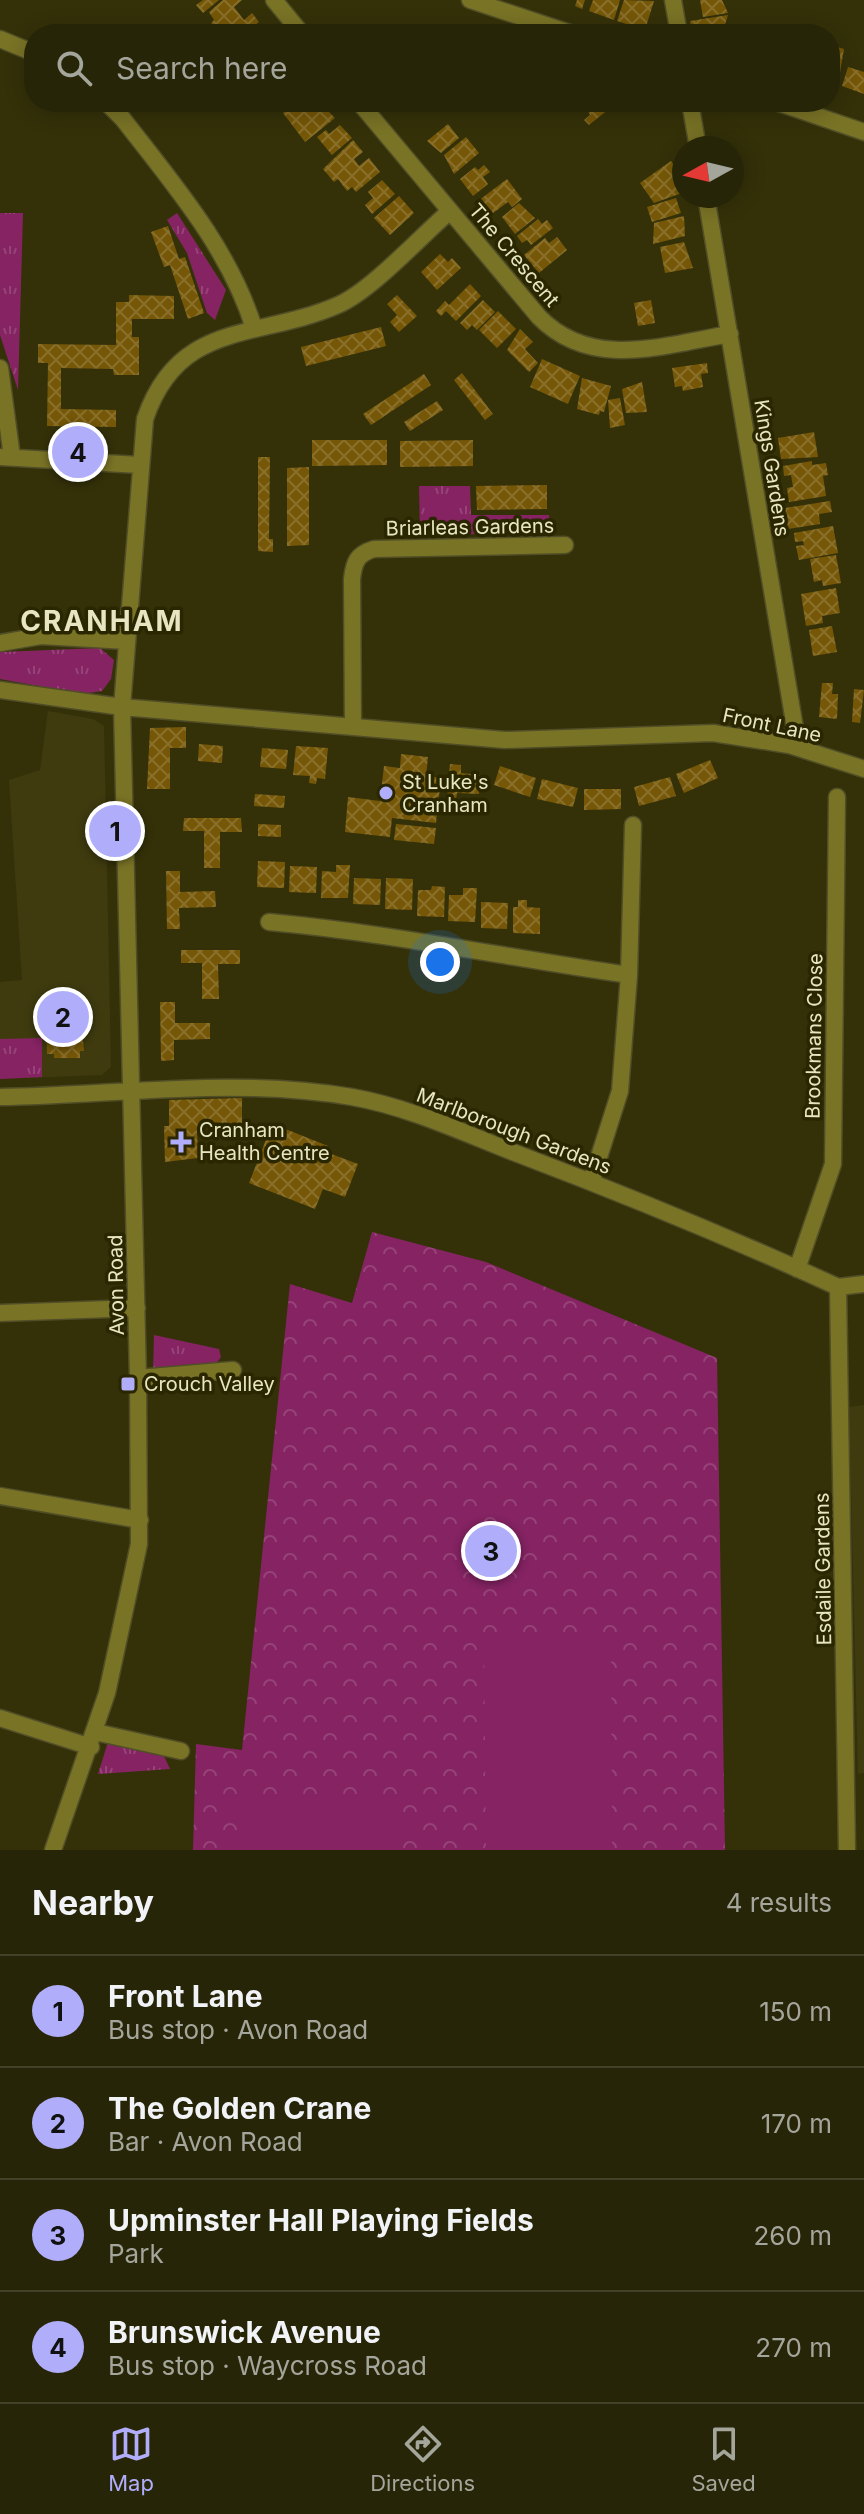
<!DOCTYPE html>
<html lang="en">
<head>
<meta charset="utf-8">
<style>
  :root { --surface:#272507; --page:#333115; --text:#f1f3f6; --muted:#a4a59b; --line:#434228; --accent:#b0aefa }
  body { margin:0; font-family:Inter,sans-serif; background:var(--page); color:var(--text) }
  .compass { position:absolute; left:672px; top:136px; width:72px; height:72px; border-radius:50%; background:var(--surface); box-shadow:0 4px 20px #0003; rotate:262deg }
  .you { position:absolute; left:440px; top:962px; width:28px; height:28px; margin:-20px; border:6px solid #fff; border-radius:50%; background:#1a73e8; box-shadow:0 0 0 12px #1a73e833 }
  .badge { display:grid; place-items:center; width:52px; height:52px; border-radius:50%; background:var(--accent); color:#111; font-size:26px; font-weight:700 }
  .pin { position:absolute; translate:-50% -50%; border:4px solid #fff; box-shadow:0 2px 8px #0006 }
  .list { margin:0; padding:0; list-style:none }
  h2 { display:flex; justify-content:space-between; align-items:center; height:104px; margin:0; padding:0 32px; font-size:34px }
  h2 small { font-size:26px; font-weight:400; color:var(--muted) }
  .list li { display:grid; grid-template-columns:52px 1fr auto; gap:24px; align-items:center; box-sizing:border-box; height:112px; padding:0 32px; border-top:2px solid var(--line) }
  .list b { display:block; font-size:30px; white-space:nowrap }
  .list p { margin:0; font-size:26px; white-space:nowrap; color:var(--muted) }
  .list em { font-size:26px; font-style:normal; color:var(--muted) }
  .icon { flex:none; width:44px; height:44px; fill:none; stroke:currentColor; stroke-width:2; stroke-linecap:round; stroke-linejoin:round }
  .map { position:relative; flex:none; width:864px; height:1850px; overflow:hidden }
  .search { position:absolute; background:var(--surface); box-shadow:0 4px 20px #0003; left:24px; right:24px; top:24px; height:88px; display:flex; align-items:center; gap:20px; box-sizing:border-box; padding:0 28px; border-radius:32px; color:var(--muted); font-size:30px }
  .sheet { height:552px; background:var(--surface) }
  nav { display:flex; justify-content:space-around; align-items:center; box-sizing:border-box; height:112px; border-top:2px solid var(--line); background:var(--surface); font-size:22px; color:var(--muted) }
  nav a { display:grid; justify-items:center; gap:4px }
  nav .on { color:var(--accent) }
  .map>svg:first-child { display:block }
</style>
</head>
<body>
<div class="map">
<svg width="864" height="1850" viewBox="0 0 864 1850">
  <defs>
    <pattern id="grass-tufts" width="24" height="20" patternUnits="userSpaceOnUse" patternTransform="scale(2)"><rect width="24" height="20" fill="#852363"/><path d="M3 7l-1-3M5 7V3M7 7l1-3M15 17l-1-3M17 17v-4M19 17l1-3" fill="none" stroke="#964378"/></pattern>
    <pattern id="forest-crowns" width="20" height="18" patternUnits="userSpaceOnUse" patternTransform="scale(2)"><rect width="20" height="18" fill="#852363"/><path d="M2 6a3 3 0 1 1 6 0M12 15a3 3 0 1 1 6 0" fill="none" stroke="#964378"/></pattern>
    <pattern id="building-cross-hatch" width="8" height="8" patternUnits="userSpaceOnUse" patternTransform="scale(2)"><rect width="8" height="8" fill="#755707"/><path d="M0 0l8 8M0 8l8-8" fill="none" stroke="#896f2a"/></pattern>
  </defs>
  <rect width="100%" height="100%" fill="#343109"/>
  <path fill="#3f3b0f" d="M48 711 93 719 104 726 111 1067 102 1075 0 1079V982L22 980 9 780 40 770Z
    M864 1405V1773L858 1774 849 1407Z"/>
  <path fill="url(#grass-tufts)" d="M0 213H23L18 390 0 335Z
    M177 213 226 290 215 320 207 313 187 253 167 220Z
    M419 486H470L471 515H549L550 529 544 533 420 535Z
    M100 648 114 660 111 679 102 691 82 694 0 679V652Z
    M42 1038V1077L0 1079V1039Z
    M154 1335 219 1349 221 1357 215 1365 153 1372Z
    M108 1742 163 1754 170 1769 98 1774Z"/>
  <path fill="url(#forest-crowns)" d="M372 1232 486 1262 717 1358 725 1850H193L196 1744 242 1750 290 1284 352 1303Z"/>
  <path fill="#852363" d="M611 1634 612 1850H486L484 1635Z
    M242 1805H400V1850H242Z"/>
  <path fill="url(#building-cross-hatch)" d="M203 0H219L203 13 196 5Z
    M223 0H242L234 7 244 20 252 13 259 22 244 34H220L211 23 214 20 209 12Z
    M577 0H585L582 9 575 6Z
    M593 0H620L614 20 589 11Z
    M624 0 654 1 645 30 617 21Z
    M700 0H722L728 13 703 17Z
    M728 15 722 34H692L690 21Z
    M259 26 265 34H249Z
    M830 45 844 49 838 84 830 81Z
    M848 67 864 72V94L842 86Z
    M296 102H319L335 118 305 142 283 113Z
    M583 102H611L614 105 589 125 584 120 590 115Z
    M448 124 459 138 441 153 427 141Z
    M340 125 352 138 332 155 317 137 326 130 329 134Z
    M466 137 479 153 454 174 444 155Z
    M353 140 363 152 354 159 359 166 369 158 380 172 356 192 352 187 347 191 338 179 334 182 323 169Z
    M671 161 678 170 673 173 679 182 675 184 682 193 654 203 640 183Z
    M484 165 490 172 483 177 488 184 473 196 460 179 475 167 478 170Z
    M507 179 522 199 512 207 508 202 489 216 478 201Z
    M382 180 395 194 372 214 365 205 373 198 368 192Z
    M399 196 414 213 390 235 374 218Z
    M676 198 681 213 652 222 647 207Z
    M519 203 535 218 515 234 502 217Z
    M684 216 685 236 653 244 654 223Z
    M538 219 542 224 547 220 553 228 531 245 527 240 522 243 517 236Z
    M168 226 179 259 185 257 204 313 188 319 170 265 164 267 151 232Z
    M557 237 567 250 539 273 524 255 545 238 549 243Z
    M684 242 693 268 665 273 660 247Z
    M440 254 448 262 452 258 461 268 437 290 421 272Z
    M470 284 481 296 456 321 446 311 441 316 436 311 445 301 449 305Z
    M129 295 174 296V319H132V337H139V375H114L113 369 61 368V409L116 410V427L47 426 48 363H38V344L116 345V302H129Z
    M397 295 417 316 399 332 390 322 397 315 387 304Z
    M483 300 495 312 477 330 472 325 467 330 460 323Z
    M651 300 655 323 638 326 634 303Z
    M498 311 516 329 497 348 479 330Z
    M381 327 386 346 306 366 301 347Z
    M520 329 533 342 525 349 538 363 529 372 507 350Z
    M542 359 580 376 568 404 530 387Z
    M707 363 708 373 701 374 703 387 683 391 682 386 675 387 672 368Z
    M462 373 493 414 485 420 454 380Z
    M424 374 431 385 371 425 363 414Z
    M582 378 611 386 604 412 600 411 599 415 577 409Z
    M642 382 647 412 626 413 622 389Z
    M620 398 625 425 610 428 608 400Z
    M437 401 443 410 410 431 404 422Z
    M814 432 818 457 781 459 778 438Z
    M312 440H387V465L312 466Z
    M473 440V466L400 467V441Z
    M258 457H270L269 539H273V552L258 551Z
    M812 461V465L826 463 828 475 823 476 826 496 789 502 787 488 793 487 791 475 784 476 783 466Z
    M309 467V545L287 546V468Z
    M547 485V509L477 510 476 486Z
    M830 501 832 512 819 514 820 524 788 529 785 508Z
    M833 526 838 553 799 560 796 546 804 545 803 541 795 542 794 533Z
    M836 555 841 583 823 586 822 580 814 582 810 559Z
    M836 588 840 613 822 616 823 623 806 626 801 594Z
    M832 626 837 652 813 656 809 630Z
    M822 683H833L832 694H838L837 719 819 717Z
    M854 689 864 690 860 723 852 722Z
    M186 727V748H170V789H147L150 728Z
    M199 744 223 746 222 763 198 761Z
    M296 746 328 748 325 779 317 778 316 784 309 783 310 776 293 775Z
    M262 748 288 750 286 769 260 767Z
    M401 754 428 757 426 776 441 778 436 823 392 818 390 837 345 832 348 797 380 801 384 766 400 768Z
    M710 760 718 778 684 793 676 774Z
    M450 764 461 765V773L480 775 479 794 457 793 456 800 447 799Z
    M500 766 536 778 530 797 494 785Z
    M670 777 676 796 639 806 634 787Z
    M542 779 578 788 573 807 537 799Z
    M584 789H621V809L584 810Z
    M255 794 285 796 284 808 254 806Z
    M184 818H241L242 832H220V868H204V831H183Z
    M258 824 281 825V837L258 836Z
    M396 824 436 828 434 844 394 840Z
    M258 861 285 862 284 888 257 887Z
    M336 865H350L348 898H321L322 871 336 872Z
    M290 866 317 867 316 893 289 892Z
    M166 871H180V892L215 891 216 907 179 908 180 929H167Z
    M354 878 381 879 380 905 353 904Z
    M386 878 413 879 412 910 385 909Z
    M432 886 445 887 444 917 417 916 418 890H431Z
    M463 888H477L475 922 448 921 449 895H463Z
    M518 900H527V907L540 908V934L513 933V907H518Z
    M481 902 508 903 507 929 481 928Z
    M181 950H240V964H218L219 999H202V963H181Z
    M79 1001 84 1051H80V1058H54V1054H47L46 1002Z
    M160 1002H175V1023H210V1039L174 1040V1060L161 1061Z
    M242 1098V1125L197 1127 198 1158 165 1162 164 1126H169V1100Z
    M283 1128 328 1146 326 1152 358 1164 345 1197 323 1189 315 1209 249 1183 269 1132 280 1136Z"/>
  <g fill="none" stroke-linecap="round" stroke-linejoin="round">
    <g stroke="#514e27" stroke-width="19">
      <path id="minor" d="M274 0 302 34
        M470 0 573 34
        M673 0 679 34
        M0 39 34 53
        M106 102 123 119C174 185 229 248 254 328
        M359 102 539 317C592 371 664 345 730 334
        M690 102 698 148
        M776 102 864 132
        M706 196 795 728 789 745
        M0 368 12 457
        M0 457 140 465
        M0 643 41 636 127 641
        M0 690 122 707 505 740 713 733 789 745 864 769
        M353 727 352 579C354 562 357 554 374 549L565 545
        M269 922C390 933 509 958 629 975
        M0 1097C117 1095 236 1077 352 1097 409 1107 464 1133 518 1154 626 1195 733 1239 838 1287L864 1284
        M591 1182 620 1091 629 975 633 825
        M797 1269 833 1164 837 797
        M838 1287 847 1850
        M0 1313 137 1308
        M138 1378 233 1370
        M0 1496 140 1520
        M0 1718 91 1747
        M95 1732 181 1751
        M53 1850 107 1693 139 1544 138 1378 122 707 145 419C179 319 258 340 338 305 371 291 421 236 450 211"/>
    </g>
    <use href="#minor" stroke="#797326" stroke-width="16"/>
  </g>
  <g fill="#b0aefa" stroke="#2a2700" stroke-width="3">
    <circle cx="386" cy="793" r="8"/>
    <path d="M177 1130h8v8h8v8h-8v8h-8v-8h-8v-8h8z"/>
    <rect x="120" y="1376" width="16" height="16" rx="4"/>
  </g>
  <g text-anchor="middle" stroke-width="7" stroke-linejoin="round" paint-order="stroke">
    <g font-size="20" fill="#e8e6c2" stroke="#2a2700">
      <text transform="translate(514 255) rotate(50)" y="7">The Crescent</text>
      <text transform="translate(772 468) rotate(81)" y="7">Kings Gardens</text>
      <text transform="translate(470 527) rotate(-1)" y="7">Briarleas Gardens</text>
      <text transform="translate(772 725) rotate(12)" y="7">Front Lane</text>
      <text transform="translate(814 1036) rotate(-89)" y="7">Brookmans Close</text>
      <text transform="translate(514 1131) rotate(21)" y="7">Marlborough Gardens</text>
      <text transform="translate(116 1285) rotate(-91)" y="7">Avon Road</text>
      <text transform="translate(823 1569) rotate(-91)" y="7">Esdaile Gardens</text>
    </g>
    <g font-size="20" fill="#e8e6c2" stroke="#2a2700" text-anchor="start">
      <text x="402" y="789">St Luke's<tspan x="402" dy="23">Cranham</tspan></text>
      <text x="199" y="1137">Cranham<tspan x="199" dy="23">Health Centre</tspan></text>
      <text x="144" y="1391">Crouch Valley</text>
    </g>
    <g font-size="28" font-weight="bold" letter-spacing="2" fill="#e8e6c2" stroke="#2a2700">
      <text x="102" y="631">CRANHAM</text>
    </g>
  </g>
</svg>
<svg class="compass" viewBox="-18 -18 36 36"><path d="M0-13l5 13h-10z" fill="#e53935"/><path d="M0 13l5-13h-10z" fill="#a4a59b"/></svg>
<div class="you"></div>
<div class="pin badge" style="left:115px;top:831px">1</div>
<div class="pin badge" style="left:63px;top:1017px">2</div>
<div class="pin badge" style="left:491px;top:1551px">3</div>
<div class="pin badge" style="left:78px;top:452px">4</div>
<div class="search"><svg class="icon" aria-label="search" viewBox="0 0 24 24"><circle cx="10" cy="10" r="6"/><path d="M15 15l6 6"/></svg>Search here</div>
</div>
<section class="sheet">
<h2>Nearby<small>4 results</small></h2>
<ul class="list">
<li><span class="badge">1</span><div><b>Front Lane</b><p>Bus stop · Avon Road</p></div><em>150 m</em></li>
<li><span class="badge">2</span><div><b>The Golden Crane</b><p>Bar · Avon Road</p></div><em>170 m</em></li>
<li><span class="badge">3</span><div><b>Upminster Hall Playing Fields</b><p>Park</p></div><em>260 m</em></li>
<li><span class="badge">4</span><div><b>Brunswick Avenue</b><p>Bus stop · Waycross Road</p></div><em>270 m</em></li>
</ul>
</section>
<nav>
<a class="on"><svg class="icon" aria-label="map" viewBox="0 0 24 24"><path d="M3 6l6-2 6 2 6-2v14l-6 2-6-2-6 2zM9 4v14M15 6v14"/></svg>Map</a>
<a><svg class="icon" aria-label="directions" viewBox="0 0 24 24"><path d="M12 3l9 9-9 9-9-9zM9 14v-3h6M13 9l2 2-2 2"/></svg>Directions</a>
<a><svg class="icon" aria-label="saved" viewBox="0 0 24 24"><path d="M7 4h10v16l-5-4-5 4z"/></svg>Saved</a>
</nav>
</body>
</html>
